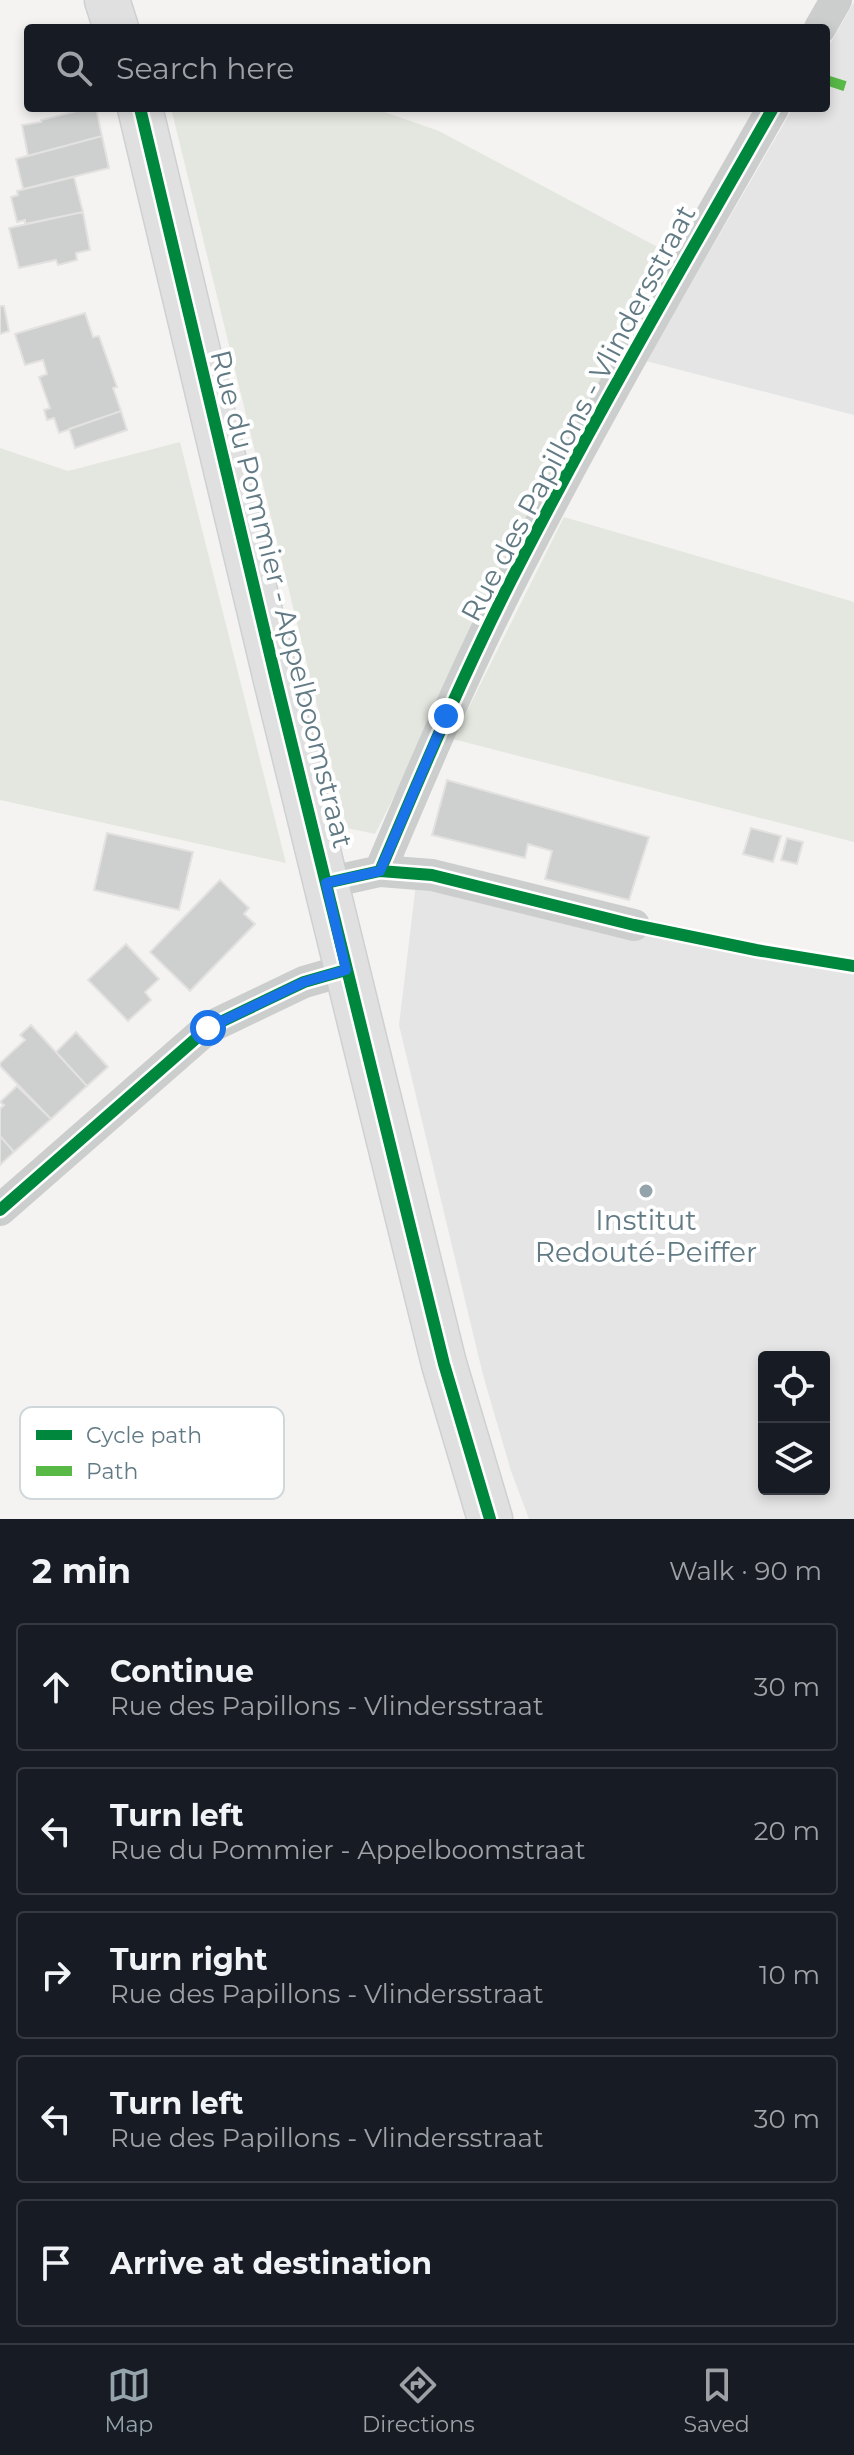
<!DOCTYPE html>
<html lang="en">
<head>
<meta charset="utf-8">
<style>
  :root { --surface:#171b24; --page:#242831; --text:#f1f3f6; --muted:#9ea1a6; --line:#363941; --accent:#94a4aa }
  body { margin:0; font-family:Montserrat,sans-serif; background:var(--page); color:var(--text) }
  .controls { position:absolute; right:24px; bottom:24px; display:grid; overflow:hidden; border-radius:8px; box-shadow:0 4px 12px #0003 }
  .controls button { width:72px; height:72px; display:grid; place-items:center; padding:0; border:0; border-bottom:2px solid var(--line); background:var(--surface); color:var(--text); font:40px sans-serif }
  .stop { position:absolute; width:24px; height:24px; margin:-18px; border:6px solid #1a73e8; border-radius:50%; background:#fff }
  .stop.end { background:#1a73e8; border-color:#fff; box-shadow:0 2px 8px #0008 }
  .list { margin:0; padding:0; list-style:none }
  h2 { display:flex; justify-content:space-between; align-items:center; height:104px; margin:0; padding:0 32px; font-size:34px }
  h2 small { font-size:26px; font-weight:400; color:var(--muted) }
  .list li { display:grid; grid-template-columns:52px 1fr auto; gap:24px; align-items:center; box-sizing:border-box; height:128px; margin:0 16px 16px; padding:0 16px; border:2px solid var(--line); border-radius:8px }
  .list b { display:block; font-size:30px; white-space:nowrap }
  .list p { margin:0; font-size:26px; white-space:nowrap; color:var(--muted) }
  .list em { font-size:26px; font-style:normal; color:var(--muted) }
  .icon { flex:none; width:44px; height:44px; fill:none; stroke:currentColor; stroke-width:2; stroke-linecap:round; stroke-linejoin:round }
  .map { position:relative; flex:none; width:854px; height:1519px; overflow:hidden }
  .search { position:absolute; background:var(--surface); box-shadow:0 4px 12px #0003; left:24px; right:24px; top:24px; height:88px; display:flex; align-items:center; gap:20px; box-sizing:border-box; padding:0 28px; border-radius:8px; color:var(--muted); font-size:30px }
  .sheet { height:824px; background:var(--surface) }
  nav { display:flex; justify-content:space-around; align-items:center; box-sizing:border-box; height:112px; border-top:2px solid var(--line); background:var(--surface); font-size:22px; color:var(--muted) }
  nav a { display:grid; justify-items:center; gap:4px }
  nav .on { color:var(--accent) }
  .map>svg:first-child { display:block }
</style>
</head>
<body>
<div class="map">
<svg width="854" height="1519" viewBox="0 0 854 1519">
  <rect width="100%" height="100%" fill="#f4f3f1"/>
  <path fill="#e4e5e4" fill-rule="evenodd" d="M854 2V415L646 361 793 108H826V51Z
    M416 884 633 931 854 970V1519H529L511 1471 483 1375 399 1025ZM764 1357H824V1489H764Z"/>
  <path fill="#e4e7df" d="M171 108H373L439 131 669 253 375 834 347 828Z
    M180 442 286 863 0 800V448L68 471Z
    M564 517 854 602V842L453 739Z"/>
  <path fill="#cecfcf" stroke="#e3e2e1" stroke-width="2" d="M89 108H96L102 136 28 156 22 125 41 122V120Z
    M102 136 109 168 23 189 16 159Z
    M74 177 83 212 25 224V220L17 222 11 197 18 195 17 191Z
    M83 212 90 250 76 253 77 260 58 265 56 260 19 268 9 228Z
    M0 306H4L9 331 0 334Z
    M85 313 93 337 99 336 117 387 113 388 121 411 59 433 54 418 47 420 44 410 50 408 39 377 47 374 43 360 25 365 15 334Z
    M121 411 127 430 75 448 69 429Z
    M447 780 649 837 629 900 545 879 552 851 528 844 525 858 432 835Z
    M751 828 781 836 773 862 743 854Z
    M107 833 193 852 179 910 94 890Z
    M787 838 803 842 797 864 781 860Z
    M220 880 249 908 244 914 255 924 190 991 150 952Z
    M126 944 159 979 145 992 151 1000 128 1021 88 980Z
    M31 1025 87 1086 51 1119 0 1066V1063L25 1040 20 1035Z
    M76 1032 108 1067 87 1086 56 1052Z
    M17 1086 51 1119 14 1152 0 1136V1109L4 1105 0 1102Z
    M0 1136 14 1152 0 1165Z"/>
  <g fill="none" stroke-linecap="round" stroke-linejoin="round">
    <g stroke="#ced0d1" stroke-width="47">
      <path id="secondary" d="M107 0 116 28
        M140 108 277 684 410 1226 444 1364 490 1519"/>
    </g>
    <path stroke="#cccece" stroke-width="32" d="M820 28 836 0
      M380 871C424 767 468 663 520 563 600 408 687 258 773 108
      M326 883 380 871 432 875 634 925
      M0 1210 208 1028 304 982 346 970"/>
    <use href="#secondary" stroke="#e0e0e1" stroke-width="44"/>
    <path stroke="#58b947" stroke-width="10" stroke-dasharray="20 10" stroke-linecap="butt" d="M826 80 854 89"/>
    <g stroke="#fff" stroke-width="17">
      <path id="cycleway" d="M140 108 277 684 410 1226 444 1364 490 1519
        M380 871C424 767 468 663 520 563 600 408 687 258 773 108
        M326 883 380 871 432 875 634 925 756 950 854 966
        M0 1210 208 1028 304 982 346 970"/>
    </g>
    <use href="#cycleway" stroke="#00873e" stroke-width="12"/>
  </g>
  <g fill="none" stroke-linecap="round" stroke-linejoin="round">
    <path stroke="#1a73e8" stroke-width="10" d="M208 1028 304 982 346 970 326 883 380 871 446 716"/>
  </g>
  <circle fill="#94a4aa" stroke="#fff" stroke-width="3" cx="646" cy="1191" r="8"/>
  <g text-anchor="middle" stroke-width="8" stroke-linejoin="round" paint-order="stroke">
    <g font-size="28" fill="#617a84" stroke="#fff">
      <text transform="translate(578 413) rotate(-62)" y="10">Rue des Papillons - Vlindersstraat</text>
      <text transform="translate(282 599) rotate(76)" y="10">Rue du Pommier - Appelboomstraat</text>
    </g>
    <g font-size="28" fill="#617a84" stroke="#fff">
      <text x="646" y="1230">Institut<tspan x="646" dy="32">Redouté-Peiffer</tspan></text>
    </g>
  </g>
  <rect x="20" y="1407" width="264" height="92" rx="12" fill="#fff" stroke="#d0d7da" stroke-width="2"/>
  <rect x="36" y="1430" width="36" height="10" fill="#00873e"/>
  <rect x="36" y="1466" width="36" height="10" fill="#58b947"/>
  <g font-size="22" fill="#617a84">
    <text x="86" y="1443">Cycle path</text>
    <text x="86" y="1479">Path</text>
  </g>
</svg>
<div class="controls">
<button><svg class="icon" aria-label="locate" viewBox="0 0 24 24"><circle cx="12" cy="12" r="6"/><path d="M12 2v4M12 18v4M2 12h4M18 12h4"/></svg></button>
<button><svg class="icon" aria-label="layers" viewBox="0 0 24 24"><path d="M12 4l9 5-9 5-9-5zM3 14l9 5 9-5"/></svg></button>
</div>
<div class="stop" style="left:208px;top:1028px"></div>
<div class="stop end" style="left:446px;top:716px"></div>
<div class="search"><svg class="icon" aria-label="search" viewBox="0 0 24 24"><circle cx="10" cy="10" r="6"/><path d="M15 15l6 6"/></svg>Search here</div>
</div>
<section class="sheet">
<h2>2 min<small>Walk · 90 m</small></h2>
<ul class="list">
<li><svg class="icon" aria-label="ahead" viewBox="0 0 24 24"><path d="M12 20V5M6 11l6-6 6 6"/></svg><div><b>Continue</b><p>Rue des Papillons - Vlindersstraat</p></div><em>30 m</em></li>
<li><svg class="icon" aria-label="left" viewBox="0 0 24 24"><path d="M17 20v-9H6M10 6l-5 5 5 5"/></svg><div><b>Turn left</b><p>Rue du Pommier - Appelboomstraat</p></div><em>20 m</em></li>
<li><svg class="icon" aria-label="right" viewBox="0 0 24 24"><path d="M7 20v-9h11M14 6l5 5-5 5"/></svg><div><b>Turn right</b><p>Rue des Papillons - Vlindersstraat</p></div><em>10 m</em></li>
<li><svg class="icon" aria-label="left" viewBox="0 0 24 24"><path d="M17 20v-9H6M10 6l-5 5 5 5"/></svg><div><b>Turn left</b><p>Rue des Papillons - Vlindersstraat</p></div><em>30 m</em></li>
<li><svg class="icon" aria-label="arrive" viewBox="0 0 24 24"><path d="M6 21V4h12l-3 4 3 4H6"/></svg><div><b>Arrive at destination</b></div></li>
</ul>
</section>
<nav>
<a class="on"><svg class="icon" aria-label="map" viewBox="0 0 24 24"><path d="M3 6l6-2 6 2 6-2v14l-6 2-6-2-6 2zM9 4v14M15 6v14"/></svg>Map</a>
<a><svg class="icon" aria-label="directions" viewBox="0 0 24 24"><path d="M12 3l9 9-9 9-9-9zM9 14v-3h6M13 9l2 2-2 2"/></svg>Directions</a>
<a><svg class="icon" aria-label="saved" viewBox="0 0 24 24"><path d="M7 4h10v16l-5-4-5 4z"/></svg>Saved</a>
</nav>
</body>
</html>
